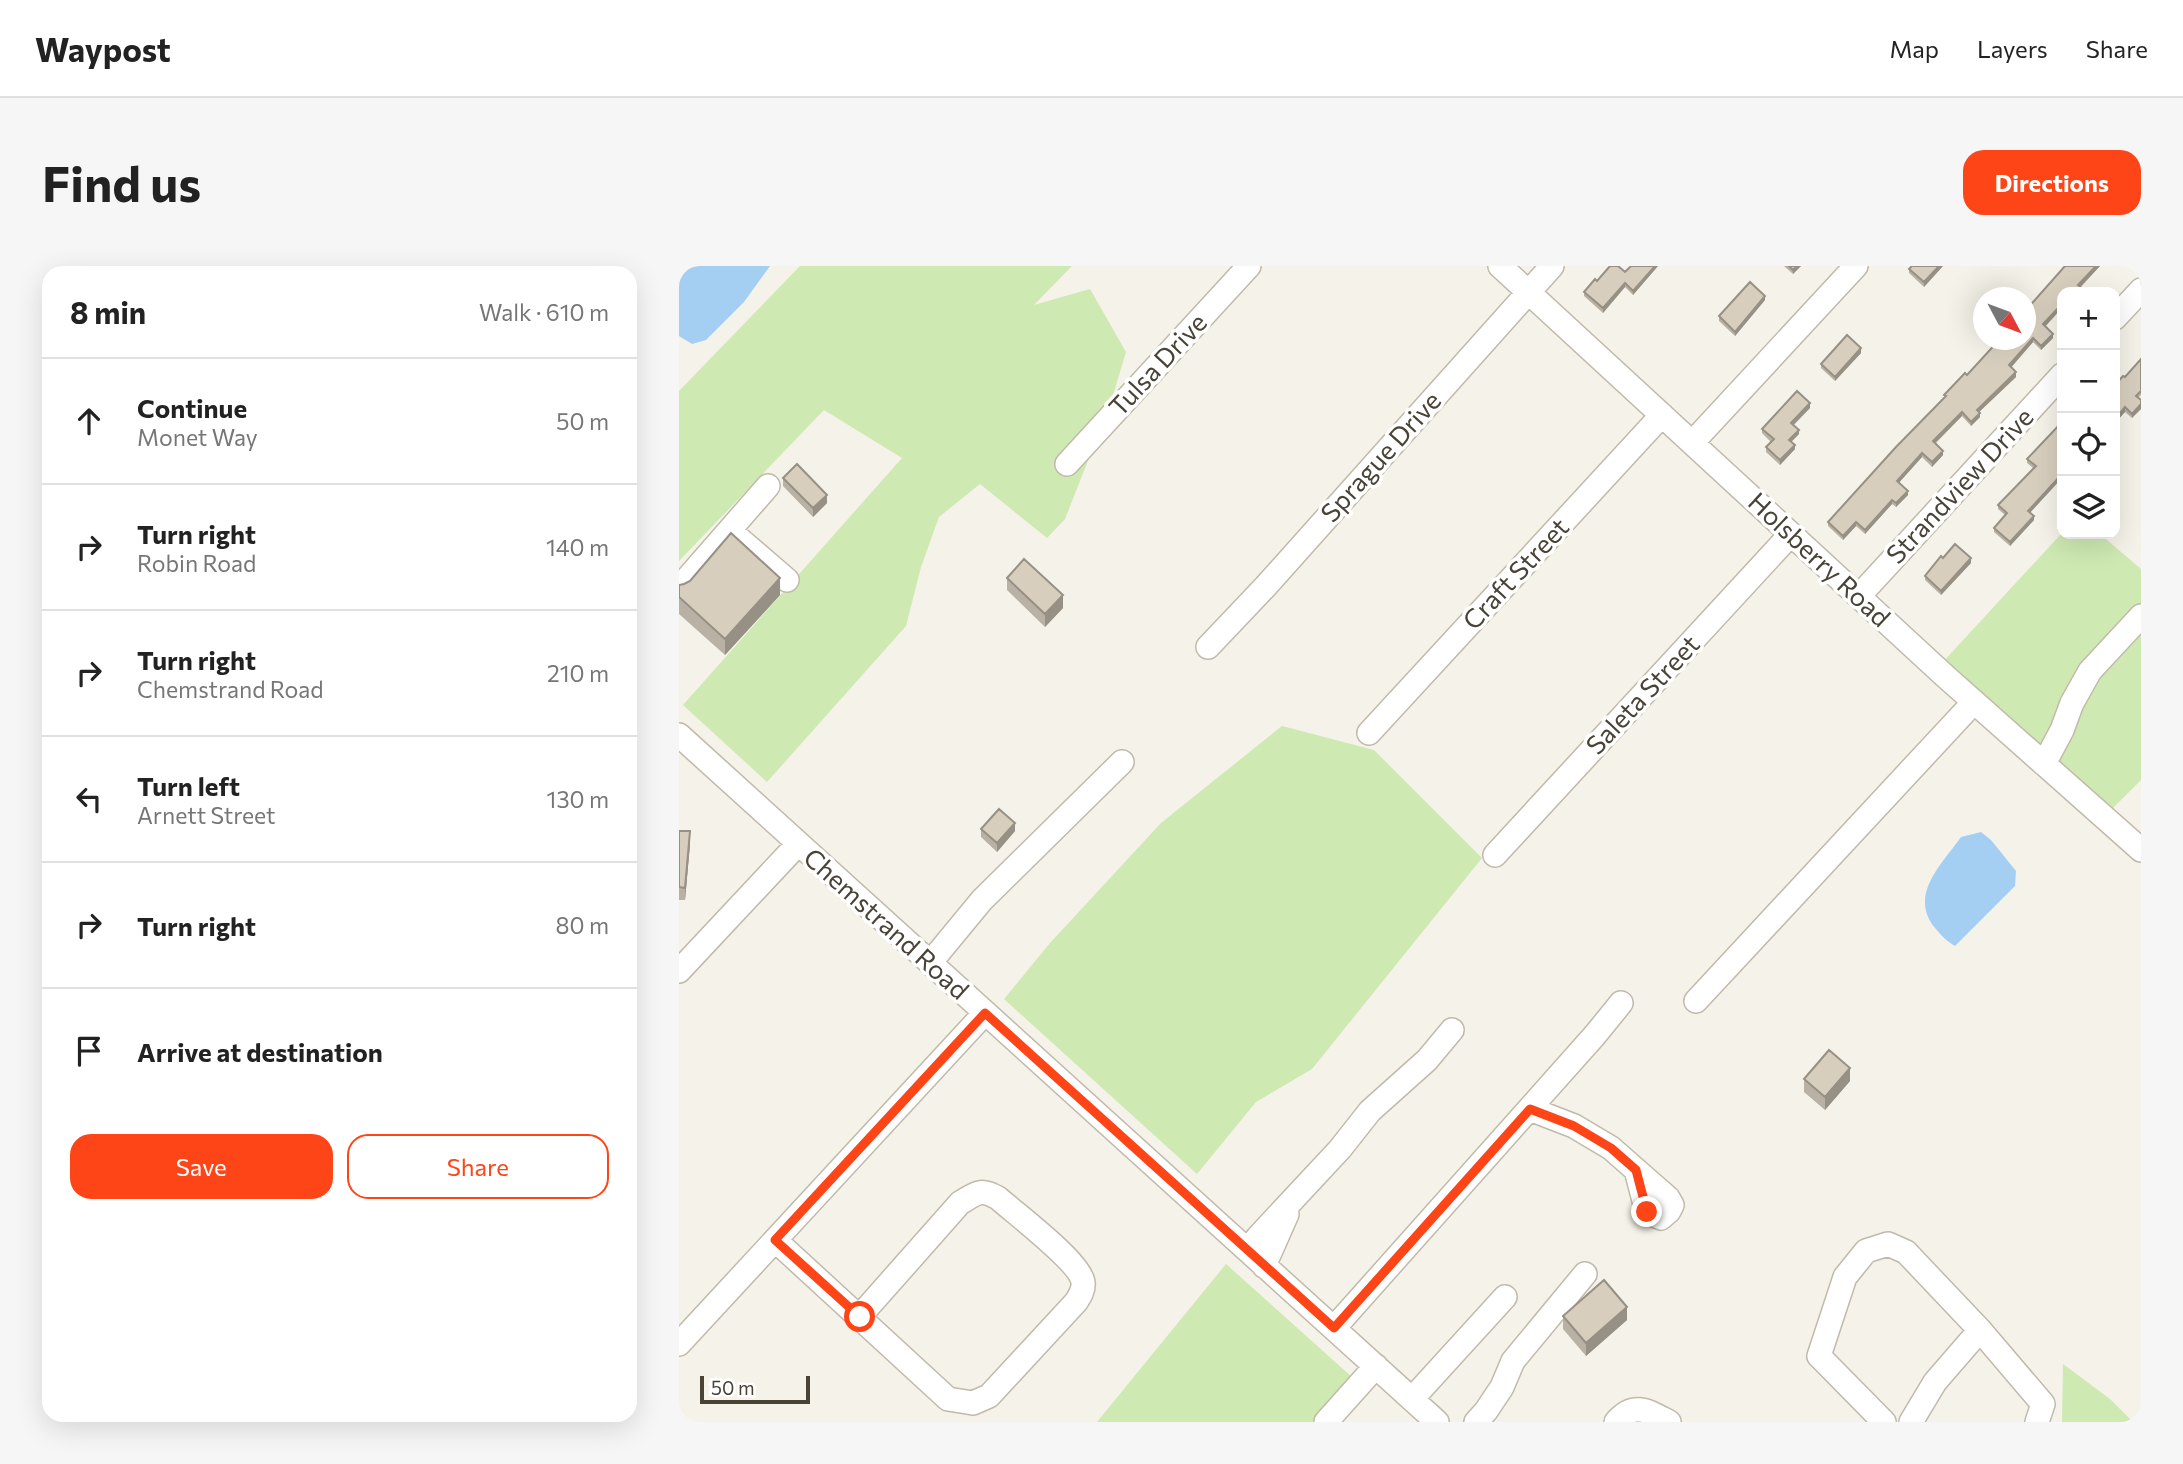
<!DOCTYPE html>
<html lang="en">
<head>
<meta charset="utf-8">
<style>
  :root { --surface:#fff; --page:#f6f6f6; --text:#222; --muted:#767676; --line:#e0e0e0; --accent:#fd4518 }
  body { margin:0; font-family:Commissioner,sans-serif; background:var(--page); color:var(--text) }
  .controls { position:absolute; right:21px; top:21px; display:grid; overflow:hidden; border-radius:14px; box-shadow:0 7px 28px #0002 }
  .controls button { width:63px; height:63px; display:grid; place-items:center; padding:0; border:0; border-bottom:2px solid var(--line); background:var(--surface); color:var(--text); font:35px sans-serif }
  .compass { position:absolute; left:1294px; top:21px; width:63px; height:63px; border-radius:50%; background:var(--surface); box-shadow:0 7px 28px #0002; rotate:131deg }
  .scale { position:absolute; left:21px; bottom:18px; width:110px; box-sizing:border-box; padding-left:7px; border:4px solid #494337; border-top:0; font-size:19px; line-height:24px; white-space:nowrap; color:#494337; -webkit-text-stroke:5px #fff; paint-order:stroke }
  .stop { position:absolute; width:21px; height:21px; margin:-16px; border:5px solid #fd4518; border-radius:50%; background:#fff }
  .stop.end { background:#fd4518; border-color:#fff; box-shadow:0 2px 7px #0008 }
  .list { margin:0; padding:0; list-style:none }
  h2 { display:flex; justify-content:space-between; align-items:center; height:91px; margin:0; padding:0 28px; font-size:30px }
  h2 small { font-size:23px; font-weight:400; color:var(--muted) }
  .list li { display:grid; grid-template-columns:46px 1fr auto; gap:21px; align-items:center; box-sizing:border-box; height:126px; padding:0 28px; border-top:2px solid var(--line) }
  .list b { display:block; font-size:26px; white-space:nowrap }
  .list p { margin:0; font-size:23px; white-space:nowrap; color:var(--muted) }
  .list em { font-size:23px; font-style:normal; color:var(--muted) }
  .actions { display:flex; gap:14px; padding:21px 28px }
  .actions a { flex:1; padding:16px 0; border:2px solid var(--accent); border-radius:21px; text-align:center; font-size:24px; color:var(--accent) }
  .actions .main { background:var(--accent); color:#fff }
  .icon { flex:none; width:38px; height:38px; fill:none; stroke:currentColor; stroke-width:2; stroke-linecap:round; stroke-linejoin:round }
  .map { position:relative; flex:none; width:1462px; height:1156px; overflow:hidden; border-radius:21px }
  header { display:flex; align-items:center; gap:42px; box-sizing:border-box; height:98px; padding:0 35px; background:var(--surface); border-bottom:2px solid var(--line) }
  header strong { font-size:33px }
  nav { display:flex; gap:38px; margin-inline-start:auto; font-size:24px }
  .intro { display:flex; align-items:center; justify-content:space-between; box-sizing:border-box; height:168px; padding:0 42px }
  h1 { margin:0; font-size:49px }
  .button { padding:18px 32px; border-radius:21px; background:var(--accent); color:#fff; font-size:24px; font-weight:700 }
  main { display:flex; gap:42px; padding:0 42px }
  aside { flex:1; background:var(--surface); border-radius:21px; box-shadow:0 7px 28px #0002 }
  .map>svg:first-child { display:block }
</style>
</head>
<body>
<header>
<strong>Waypost</strong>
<nav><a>Map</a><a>Layers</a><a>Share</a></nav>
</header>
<div class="intro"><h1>Find us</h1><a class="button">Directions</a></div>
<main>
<aside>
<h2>8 min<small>Walk · 610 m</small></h2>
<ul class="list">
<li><svg class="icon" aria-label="ahead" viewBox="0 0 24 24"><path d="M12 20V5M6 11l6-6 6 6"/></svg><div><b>Continue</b><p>Monet Way</p></div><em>50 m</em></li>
<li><svg class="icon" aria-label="right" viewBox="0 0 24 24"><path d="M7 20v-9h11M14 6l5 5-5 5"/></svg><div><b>Turn right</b><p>Robin Road</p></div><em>140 m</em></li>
<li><svg class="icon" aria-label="right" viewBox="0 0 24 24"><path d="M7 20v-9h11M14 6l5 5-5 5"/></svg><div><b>Turn right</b><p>Chemstrand Road</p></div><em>210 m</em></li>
<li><svg class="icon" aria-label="left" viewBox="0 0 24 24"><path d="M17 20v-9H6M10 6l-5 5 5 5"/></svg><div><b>Turn left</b><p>Arnett Street</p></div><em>130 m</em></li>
<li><svg class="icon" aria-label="right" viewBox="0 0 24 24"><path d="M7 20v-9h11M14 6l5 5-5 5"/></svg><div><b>Turn right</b></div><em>80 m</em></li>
<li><svg class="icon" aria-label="arrive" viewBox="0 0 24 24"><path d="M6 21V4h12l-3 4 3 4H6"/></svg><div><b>Arrive at destination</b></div></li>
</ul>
<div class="actions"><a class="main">Save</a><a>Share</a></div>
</aside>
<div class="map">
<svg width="1462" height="1156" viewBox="0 0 1462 1156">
  <rect width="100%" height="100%" fill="#f5f2e9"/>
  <path fill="#cee9b2" d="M121 0H393L355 39 411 23 447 86 431 139 377 198 389 209 414 182 386 253 368 272 301 218 260 251 242 301 227 360 88 516 4 439 223 192 145 144 0 295V125Z
    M1383 267 1421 268 1462 303V514L1430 546 1263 397Z
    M603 460 695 484 803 592 633 803 577 836 518 908 325 733 371 677 482 557Z
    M547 998 674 1112 635 1156H418Z
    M1384 1098 1431 1133 1454 1156H1383Z"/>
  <path fill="#a5cff2" d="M0 0H91L65 36 27 74 13 78 0 70Z
    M1302 566 1312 574 1337 605 1336 620 1276 680C1267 675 1262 669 1256 662 1229 629 1263 598 1282 571Z"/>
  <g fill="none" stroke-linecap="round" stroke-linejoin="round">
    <g stroke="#c1baab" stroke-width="26">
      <path id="minor" d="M821 0 1266 410 1462 584
        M1436 52 1462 24
        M1013 177 1177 0
        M388 198 570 0
        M51 265 108 314
        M0 322 89 220
        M1180 330 1383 109
        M529 381 586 321 873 0
        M690 467 983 149
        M0 469 758 1156
        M1365 498 1383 464 1393 437 1411 405 1462 350
        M816 589 1112 268
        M251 697 303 634 443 496
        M0 705 119 578
        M1017 735 1295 436
        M851 843 895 860 932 882 957 904 968 946 982 952 990 945 993 939 989 932 957 904
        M96 974 269 1133 294 1137 310 1130 397 1036C401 1030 405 1024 404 1016 401 996 337 948 319 932 301 922 298 927 281 937L181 1050
        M574 989V977L579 971 661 883 691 845 748 794 773 764
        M585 1000 608 948
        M655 1062 916 769 942 737
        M1301 1064 1364 1138 1358 1156
        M0 1078 306 747
        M733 1133 826 1031
        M647 1156 697 1100
        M797 1156 807 1145 823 1121 834 1095 906 1008
        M937 1156C955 1135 969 1145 990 1156
        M1205 1156 1140 1090 1166 1011 1187 985 1209 978 1227 986 1301 1064 1256 1116 1232 1156"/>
    </g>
    <use href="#minor" stroke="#fff" stroke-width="23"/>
  </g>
  <path fill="#b9b1a3" d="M952 0H979L954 29 946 21 924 47 905 30V26L918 15 946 6Z
    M1105 0H1122L1114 8Z
    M1264 0 1245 21 1230 7V3Z
    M1386 0H1421L1402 21 1383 26V42L1366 60 1374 72 1362 84 1354 76 1332 101 1337 111 1300 146 1301 151 1292 160 1283 150 1257 177 1264 189 1253 201 1243 191 1220 216 1229 229 1217 241 1213 238 1186 268 1177 260 1164 274 1149 260V256L1265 132V129L1288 109Z
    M1086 34 1056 70 1040 55V50Z
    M1182 87 1156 115 1142 102V98Z
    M1462 93V129L1459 132 1453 152 1446 146 1436 157V119L1446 111Z
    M1131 142 1115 159 1120 168 1112 176 1116 183 1101 199 1087 186V181L1092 176 1083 167V163Z
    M1383 156V212L1351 246 1355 254 1331 280 1315 266V262L1326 249 1319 243V239L1354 202 1348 197V193Z
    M104 212 148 237 134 251 104 220Z
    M1292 297 1262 329 1246 314V310Z
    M328 312 384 342 366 361 328 324Z
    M0 319 101 329 46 389 0 348Z
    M302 563 336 565 318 586 302 571Z
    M0 565 11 578 6 634H0Z
    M1125 813 1171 815 1146 844 1125 826Z
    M884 1050 948 1054 907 1090 884 1063Z"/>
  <path fill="#969085" d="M976 0H979L954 29V25Z
    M1118 0H1122L1114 8V4Z
    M1260 0H1264L1245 21V16Z
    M1417 0H1421L1399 23V19Z
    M946 17V21L924 47V42Z
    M1086 30V34L1056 70V66Z
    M1383 38V42L1364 63V58Z
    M1374 68V72L1362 84V80Z
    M1354 72V76L1330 104V99Z
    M1182 82V87L1156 115V111Z
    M1337 106V111L1298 148V144Z
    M1131 137V142L1112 161V157Z
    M1462 138V143L1453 152V148Z
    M1446 141V146L1436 157V153Z
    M1283 146V150L1254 179V175Z
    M1301 147V151L1292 160V156Z
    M1120 164V168L1110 178V174Z
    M1116 179V183L1101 199V194Z
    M1264 185V189L1253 201V196Z
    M1243 187V191L1218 219V215Z
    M1383 208V212L1349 249V245Z
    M1229 225V229L1217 241V237Z
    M148 229V237L134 251V242Z
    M1213 234V238L1186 268V264Z
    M1355 250V254L1331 280V276Z
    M1177 256V260L1164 274V270Z
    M1292 292V297L1262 329V325Z
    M101 312V329L46 389V373Z
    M384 329V342L366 361V348Z
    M336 557V565L318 586V577Z
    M11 565V578L6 634V622Z
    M1171 802V815L1146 844V831Z
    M948 1041V1054L907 1090V1077Z"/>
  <path fill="#d7cebe" stroke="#969085" stroke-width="2" d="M931 0H939L946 6 952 0H976L954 25 946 17 924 42 905 26 916 13 918 15Z
    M1110 0H1118L1114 4Z
    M1233 0H1260L1245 16 1230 3Z
    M1386 0H1417L1399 19 1407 26H1383V38L1364 58 1374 68 1362 80 1354 72 1330 99 1337 106 1298 144 1301 147 1292 156 1283 146 1254 175 1264 185 1253 196 1243 187 1218 215 1229 225 1217 237 1213 234 1186 264 1177 256 1164 270 1149 256 1217 181 1267 130 1265 129 1286 107 1288 109 1320 74H1347V44Z
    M1071 16 1086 30 1056 66 1040 50Z
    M1168 69 1182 82 1156 111 1142 98Z
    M1462 93V125L1457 130 1462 134V138L1453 148 1446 141 1436 153V119L1444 110 1446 111Z
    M1118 125 1131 137 1112 157 1120 164 1110 174 1116 179 1101 194 1087 181 1095 173 1083 163Z
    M1383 156V208L1349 245 1355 250 1331 276 1315 262 1328 247 1319 239 1357 200 1348 193Z
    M118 198 148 229 134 242 104 212Z
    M52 267 101 312 46 373 0 331V319L5 318 11 315Z
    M1276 278 1292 292 1262 325 1246 310 1262 290 1264 292Z
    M345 293 384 329 366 348 328 312Z
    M320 543 336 557 318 577 302 563Z
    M0 565H11L6 622 0 621Z
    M1150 784 1171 802 1146 831 1125 813Z
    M925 1014 948 1041 907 1077 884 1050Z"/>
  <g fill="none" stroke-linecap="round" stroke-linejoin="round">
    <path stroke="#fd4518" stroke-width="9" d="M181 1051 96 974 306 747 655 1062 851 843 895 860 932 882 957 904 968 946"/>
  </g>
  <g text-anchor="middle" stroke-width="7" stroke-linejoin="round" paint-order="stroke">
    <g font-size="26" fill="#494337" stroke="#fff">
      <text transform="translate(479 99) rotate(-47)" y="9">Tulsa Drive</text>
      <text transform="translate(702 191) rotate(-48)" y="9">Sprague Drive</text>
      <text transform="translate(1281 220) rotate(-47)" y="9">Strandview Drive</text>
      <text transform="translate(1140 294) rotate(43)" y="9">Holsberry Road</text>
      <text transform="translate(837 308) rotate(-47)" y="9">Craft Street</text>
      <text transform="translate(964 429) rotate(-47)" y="9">Saleta Street</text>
      <text transform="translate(207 658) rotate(42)" y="9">Chemstrand Road</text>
    </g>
  </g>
</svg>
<div class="controls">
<button>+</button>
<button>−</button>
<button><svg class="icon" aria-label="locate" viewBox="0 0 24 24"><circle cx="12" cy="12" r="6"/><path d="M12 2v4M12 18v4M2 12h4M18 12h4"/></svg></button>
<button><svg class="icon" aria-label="layers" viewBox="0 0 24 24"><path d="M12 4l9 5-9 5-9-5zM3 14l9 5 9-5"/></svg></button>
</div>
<svg class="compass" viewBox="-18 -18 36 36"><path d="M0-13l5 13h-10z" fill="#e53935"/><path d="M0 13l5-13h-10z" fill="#767676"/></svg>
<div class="scale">50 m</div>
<div class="stop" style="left:181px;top:1051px"></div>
<div class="stop end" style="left:968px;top:946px"></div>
</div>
</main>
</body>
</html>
